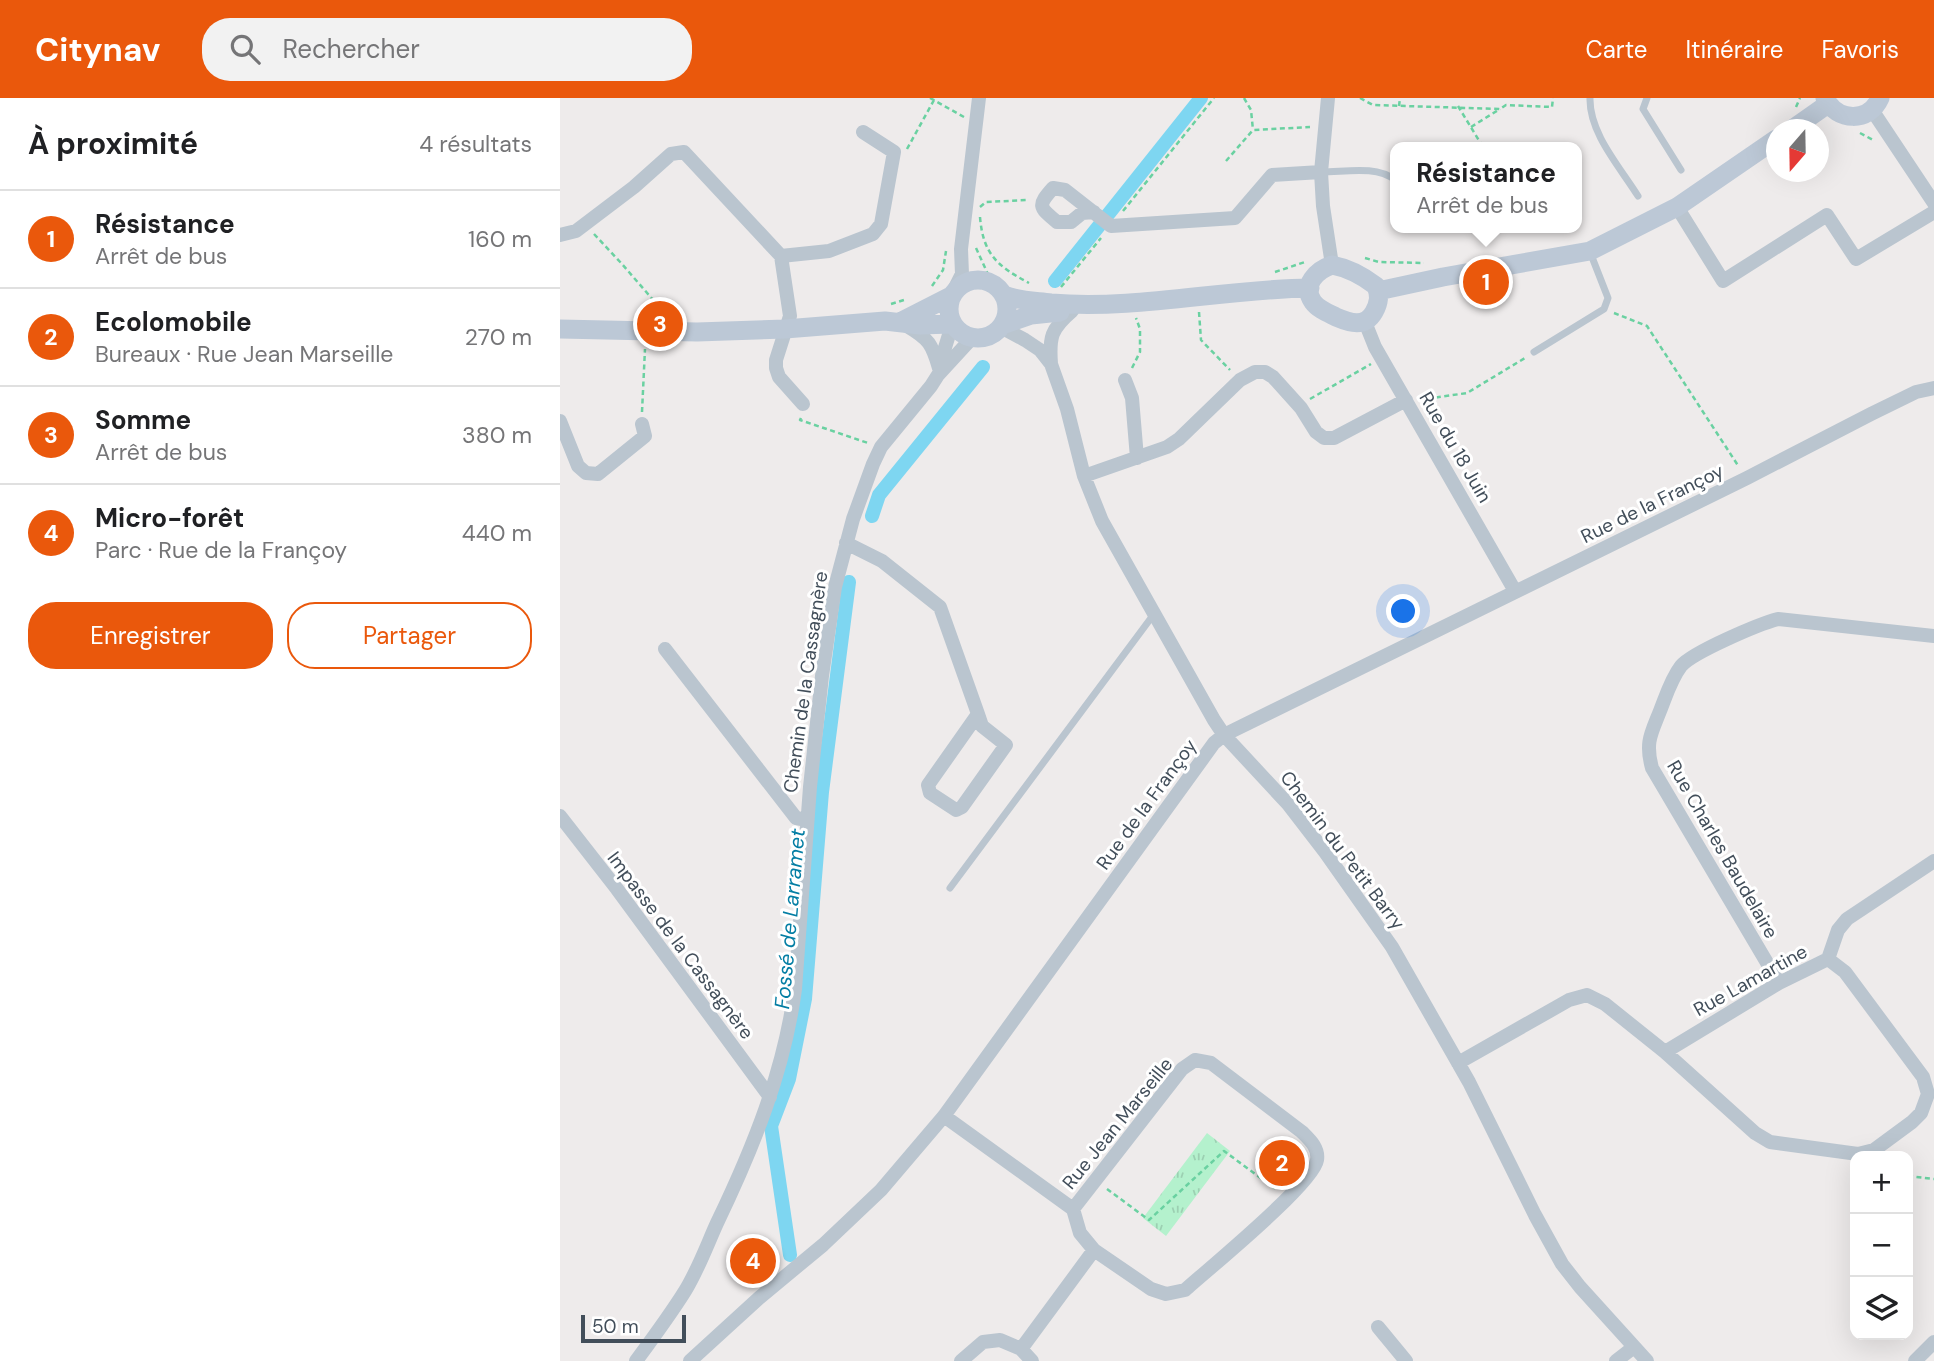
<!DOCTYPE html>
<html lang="fr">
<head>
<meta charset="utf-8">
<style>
  :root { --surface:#fff; --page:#f2f2f2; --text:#202124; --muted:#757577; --line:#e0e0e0; --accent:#ea580c }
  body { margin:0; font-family:"DM Sans",sans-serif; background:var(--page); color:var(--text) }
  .controls { position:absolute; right:21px; bottom:21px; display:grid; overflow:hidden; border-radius:14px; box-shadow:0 7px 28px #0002 }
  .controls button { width:63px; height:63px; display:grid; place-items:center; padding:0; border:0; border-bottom:2px solid var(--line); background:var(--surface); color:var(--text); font:35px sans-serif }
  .compass { position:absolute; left:1206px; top:21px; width:63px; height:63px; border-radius:50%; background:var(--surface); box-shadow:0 7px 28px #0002; rotate:200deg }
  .scale { position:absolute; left:21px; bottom:18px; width:105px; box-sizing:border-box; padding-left:7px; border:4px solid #424e5a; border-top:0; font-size:19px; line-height:24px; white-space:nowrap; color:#424e5a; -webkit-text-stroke:5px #fff; paint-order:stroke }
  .you { position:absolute; left:844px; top:514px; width:24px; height:24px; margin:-18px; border:5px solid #fff; border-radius:50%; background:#1a73e8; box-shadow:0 0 0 10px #1a73e833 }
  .badge { display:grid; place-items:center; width:46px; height:46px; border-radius:50%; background:var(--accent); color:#fff; font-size:23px; font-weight:700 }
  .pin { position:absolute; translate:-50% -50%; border:4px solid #fff; box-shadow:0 2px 7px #0006 }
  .popup { position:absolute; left:830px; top:44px; width:192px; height:91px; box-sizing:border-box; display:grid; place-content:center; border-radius:14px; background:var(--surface); filter:drop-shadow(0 2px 5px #0005); font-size:23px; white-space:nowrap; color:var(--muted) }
  .popup b { font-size:26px; color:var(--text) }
  .popup::after { content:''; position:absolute; left:50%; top:100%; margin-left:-14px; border:14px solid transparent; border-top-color:var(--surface) }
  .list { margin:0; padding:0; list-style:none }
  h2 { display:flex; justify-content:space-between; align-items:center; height:91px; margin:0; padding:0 28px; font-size:30px }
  h2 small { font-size:23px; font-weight:400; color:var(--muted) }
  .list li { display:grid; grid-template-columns:46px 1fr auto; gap:21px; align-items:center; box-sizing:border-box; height:98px; padding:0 28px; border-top:2px solid var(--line) }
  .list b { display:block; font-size:26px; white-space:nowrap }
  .list p { margin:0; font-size:23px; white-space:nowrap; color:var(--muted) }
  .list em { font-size:23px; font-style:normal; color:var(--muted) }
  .actions { display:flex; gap:14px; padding:21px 28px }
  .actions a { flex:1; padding:16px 0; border:2px solid var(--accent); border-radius:28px; text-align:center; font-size:24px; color:var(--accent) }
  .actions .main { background:var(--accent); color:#fff }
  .icon { flex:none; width:38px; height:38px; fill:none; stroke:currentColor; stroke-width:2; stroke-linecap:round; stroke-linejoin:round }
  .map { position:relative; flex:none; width:1374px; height:1263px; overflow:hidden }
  header { display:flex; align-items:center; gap:42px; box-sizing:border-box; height:98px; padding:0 35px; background:var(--accent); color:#fff }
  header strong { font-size:33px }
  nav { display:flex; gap:38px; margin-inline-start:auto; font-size:24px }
  .search { width:490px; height:63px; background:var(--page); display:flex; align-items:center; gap:18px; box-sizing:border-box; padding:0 24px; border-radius:28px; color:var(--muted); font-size:26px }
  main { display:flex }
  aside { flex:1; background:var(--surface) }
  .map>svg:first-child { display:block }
</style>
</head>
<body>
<header>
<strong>Citynav</strong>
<div class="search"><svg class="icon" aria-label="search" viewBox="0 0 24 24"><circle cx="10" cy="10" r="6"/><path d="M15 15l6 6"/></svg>Rechercher</div>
<nav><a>Carte</a><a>Itinéraire</a><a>Favoris</a></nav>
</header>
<main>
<aside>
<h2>À proximité<small>4 résultats</small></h2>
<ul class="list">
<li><span class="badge">1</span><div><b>Résistance</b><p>Arrêt de bus</p></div><em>160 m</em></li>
<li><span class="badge">2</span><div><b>Ecolomobile</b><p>Bureaux · Rue Jean Marseille</p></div><em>270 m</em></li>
<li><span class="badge">3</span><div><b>Somme</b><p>Arrêt de bus</p></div><em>380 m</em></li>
<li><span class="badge">4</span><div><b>Micro-forêt</b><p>Parc · Rue de la Françoy</p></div><em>440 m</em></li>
</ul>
<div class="actions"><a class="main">Enregistrer</a><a>Partager</a></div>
</aside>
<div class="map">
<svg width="1374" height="1263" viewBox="0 0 1374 1263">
  <defs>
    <pattern id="grass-tufts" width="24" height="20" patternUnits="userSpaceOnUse" patternTransform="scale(1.75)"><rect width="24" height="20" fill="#b4f1cd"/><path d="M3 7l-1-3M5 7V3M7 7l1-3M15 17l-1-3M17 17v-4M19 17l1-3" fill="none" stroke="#9cd0b2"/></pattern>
  </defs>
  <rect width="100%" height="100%" fill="#eeebeb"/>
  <path fill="url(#grass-tufts)" d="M647 1035 670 1053 606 1138 583 1120Z"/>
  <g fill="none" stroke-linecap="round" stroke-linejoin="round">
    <path stroke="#7ed6f1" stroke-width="14" d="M495 183 641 0
      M312 418 319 397 423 269
      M230 1157 211 1028 229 981 245 901 262 694 289 484"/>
    <path stroke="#6ad1a1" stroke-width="2.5" stroke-dasharray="5 3.5" stroke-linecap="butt" d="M370 0 404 19
      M684 0 691 12 693 32
      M800 0 813 7 940 11 946 7 992 9 993 0
      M839 8 840 0
      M898 8 923 49
      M1236 9 1240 0
      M911 29 940 11
      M1300 35 1315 43
      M347 51 374 2
      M666 63 693 32 750 29
      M420 109 426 104 468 102
      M563 113 654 0
      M420 119C423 156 437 168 469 185
      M34 136 62 166 101 211 102 216
      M416 150 432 185
      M805 160 819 164 864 165
      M715 174 745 164
      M372 188 383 172 386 153
      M501 189 541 140
      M331 206 344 202
      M639 214 641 242 670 272
      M1054 215 1087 228 1179 369
      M572 270 580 254V231L576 220
      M750 301 811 266
      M859 302 907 295 965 260
      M82 314 85 251
      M241 320 240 322 308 345
      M1348 1078 1374 1081
      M547 1091 589 1122 664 1053 717 1092"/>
    <path stroke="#bac5cf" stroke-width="7" d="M1030 0C1029 35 1060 69 1078 98
      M1087 0 1083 11 1121 72
      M762 74C785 74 816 67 835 82
      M974 254 1044 211 1048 200 1030 154
      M390 790 594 516"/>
    <path stroke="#bac5cf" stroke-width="14" d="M768 0 761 74 763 108 772 167
      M1312 12 1374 105
      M1117 109 1163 183 1267 117 1296 161 1374 114
      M534 114 522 115 511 124H497C479 109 477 108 493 90L505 92 551 128 675 120 712 77 761 74
      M0 137 16 133 74 89 111 56 124 54 221 158
      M393 194 402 176 401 151 419 0
      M805 224 815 249 955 493
      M347 228C369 241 372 246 379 270
      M441 229 465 242 480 252 491 266 507 311 524 378 542 423 654 622 664 637 728 706 765 754 832 849 909 984 975 1117 1002 1166 1020 1189 1087 1263
      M491 266C489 239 491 231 512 213
      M379 269 392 227
      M565 282 572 300 577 360
      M243 306 219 279 216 270V262L230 218 221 158 269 153 313 136 321 126 334 54 303 34
      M0 323 18 368 26 375 38 376 85 338 82 326
      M524 378 607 349 619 341 680 282 695 274H705L713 279 741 310 756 334 764 340H774L846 302
      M286 445 322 463 380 509 418 616 422 628 446 647 402 709 396 712 370 695 368 687 418 616
      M105 551 236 720 247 722
      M0 718 57 791 210 999
      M1268 861 1278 832 1287 821 1374 763
      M1219 885 1092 670C1085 644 1091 636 1100 613 1106 598 1111 581 1121 568 1133 554 1199 526 1218 521L1374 538
      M1105 954 1195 1035 1210 1044 1298 1056 1314 1052 1352 1024 1361 1015 1368 996 1363 979 1285 874 1268 861
      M898 965 1009 902 1027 897 1045 906 1105 954 1219 885 1268 861
      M384 1018 513 1111 520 1135 534 1152 591 1191 606 1196 625 1192C647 1172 754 1085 757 1062 759 1050 750 1042 742 1034L651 965 635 962 622 971 513 1111
      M818 1229 846 1263
      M461 1251 534 1152
      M76 1263C93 1240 110 1217 125 1193 138 1172 147 1147 157 1125 193 1050 224 974 235 891L250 689 262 578 275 489 293 421 313 366 321 349 371 288 378 277 412 240
      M130 1263 199 1200 263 1147 321 1092 384 1018 654 645 664 637 1187 380 1311 316 1356 294 1374 290
      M401 1263 423 1244 440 1242 461 1251 472 1263
      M1056 1263 1074 1249
      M1355 1263 1374 1244"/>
    <path stroke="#bcc8d6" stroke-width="19" d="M1265 0C1277 24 1309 25 1320 0
      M1231 32 1268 6
      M772 167C788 170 803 178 816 188 820 198 819 205 814 214 805 230 790 225 776 219 768 215 758 211 753 204 741 187 757 172 772 167Z
      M389 211a29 29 0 1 1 58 0a29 29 0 1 1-58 0Z
      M818 193 883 179 1030 153 1117 109 1216 41
      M444 197C458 203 475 203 491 205 577 212 663 191 750 190
      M340 224 391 198
      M442 227 471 217 500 214
      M0 231 137 234 225 231 325 223 360 227 392 226"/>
  </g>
  <g text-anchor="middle" stroke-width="6" stroke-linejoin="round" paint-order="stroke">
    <g font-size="19" fill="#424e5a" stroke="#fff">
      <text transform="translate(896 349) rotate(60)" y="7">Rue du 18 Juin</text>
      <text transform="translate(1092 405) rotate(-26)" y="7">Rue de la Françoy</text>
      <text transform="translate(245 584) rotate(-82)" y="7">Chemin de la Cassagnère</text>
      <text transform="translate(586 706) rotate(-54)" y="7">Rue de la Françoy</text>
      <text transform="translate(1163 751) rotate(60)" y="7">Rue Charles Baudelaire</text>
      <text transform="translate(783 752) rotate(53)" y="7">Chemin du Petit Barry</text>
      <text transform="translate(121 847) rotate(53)" y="7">Impasse de la Cassagnère</text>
      <text transform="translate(1190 882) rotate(-29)" y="7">Rue Lamartine</text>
      <text transform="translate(557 1025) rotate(-51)" y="7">Rue Jean Marseille</text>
    </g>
    <g font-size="21" font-style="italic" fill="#047ea4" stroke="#fff">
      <text transform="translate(230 821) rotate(-85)" y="7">Fossé de Larramet</text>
    </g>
  </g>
</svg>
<div class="controls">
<button>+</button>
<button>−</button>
<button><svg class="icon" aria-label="layers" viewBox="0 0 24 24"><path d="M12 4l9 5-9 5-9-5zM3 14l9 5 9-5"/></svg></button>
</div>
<svg class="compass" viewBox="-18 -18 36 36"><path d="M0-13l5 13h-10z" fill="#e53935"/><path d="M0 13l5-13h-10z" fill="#757577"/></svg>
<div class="scale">50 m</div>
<div class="you"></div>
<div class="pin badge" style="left:926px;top:184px">1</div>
<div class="popup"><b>Résistance</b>Arrêt de bus</div>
<div class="pin badge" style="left:722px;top:1065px">2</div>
<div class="pin badge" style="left:100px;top:226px">3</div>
<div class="pin badge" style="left:193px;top:1163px">4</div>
</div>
</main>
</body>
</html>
